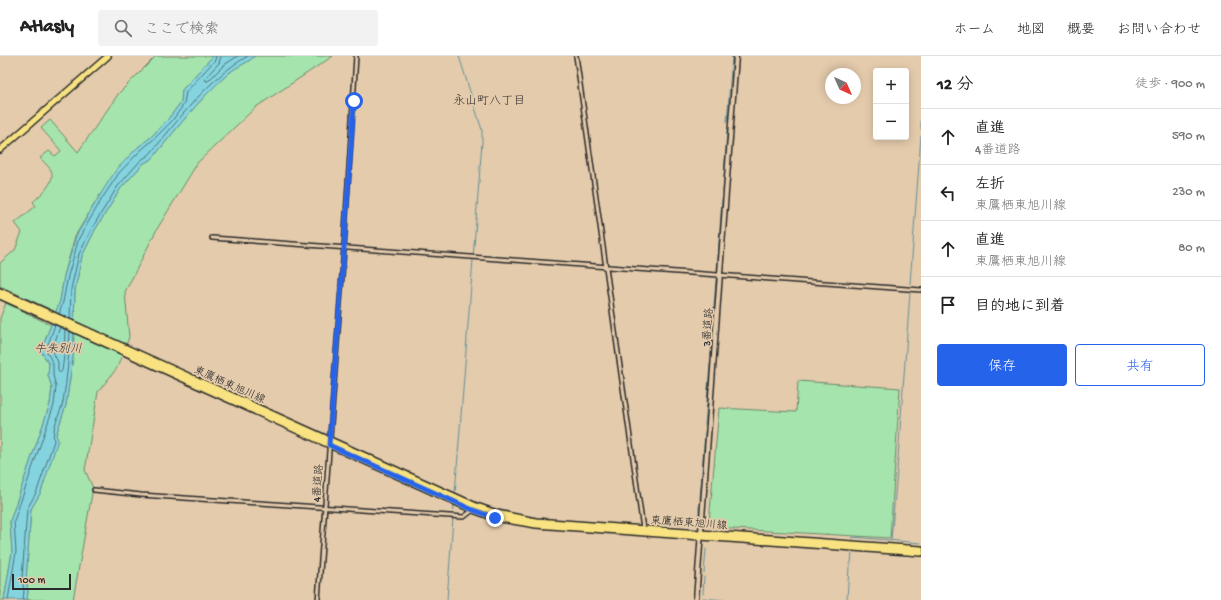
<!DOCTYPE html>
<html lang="ja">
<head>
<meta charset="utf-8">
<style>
  :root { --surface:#fff; --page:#f2f2f2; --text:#222; --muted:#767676; --line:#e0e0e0; --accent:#2563eb }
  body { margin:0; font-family:"Gochi Hand","Klee One",sans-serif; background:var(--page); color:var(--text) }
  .controls { position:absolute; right:12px; top:12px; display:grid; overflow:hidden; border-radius:4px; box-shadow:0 2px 10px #0003 }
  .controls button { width:36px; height:36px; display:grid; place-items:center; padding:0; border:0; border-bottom:1px solid var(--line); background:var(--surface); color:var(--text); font:20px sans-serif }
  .compass { position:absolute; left:825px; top:12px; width:36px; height:36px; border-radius:50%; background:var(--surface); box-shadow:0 2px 10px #0003; rotate:135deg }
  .scale { position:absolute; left:12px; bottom:10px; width:59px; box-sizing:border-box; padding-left:4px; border:2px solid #2b2b2b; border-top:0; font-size:11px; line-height:14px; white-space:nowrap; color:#2b2b2b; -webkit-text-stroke:3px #e4cbac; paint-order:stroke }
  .stop { position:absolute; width:12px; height:12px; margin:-9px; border:3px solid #2563eb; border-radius:50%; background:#fff }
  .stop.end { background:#2563eb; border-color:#fff; box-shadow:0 1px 4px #0008 }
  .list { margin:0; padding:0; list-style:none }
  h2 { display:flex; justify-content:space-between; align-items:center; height:52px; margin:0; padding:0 16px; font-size:17px }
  h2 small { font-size:13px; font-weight:400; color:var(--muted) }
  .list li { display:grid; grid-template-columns:26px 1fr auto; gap:12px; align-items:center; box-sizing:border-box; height:56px; padding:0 16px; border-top:1px solid var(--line) }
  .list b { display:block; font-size:15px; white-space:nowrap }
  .list p { margin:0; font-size:13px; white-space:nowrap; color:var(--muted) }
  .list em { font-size:13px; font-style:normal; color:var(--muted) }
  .actions { display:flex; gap:8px; padding:12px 16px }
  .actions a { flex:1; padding:9px 0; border:1px solid var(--accent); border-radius:4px; text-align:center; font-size:14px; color:var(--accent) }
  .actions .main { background:var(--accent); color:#fff }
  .icon { flex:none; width:22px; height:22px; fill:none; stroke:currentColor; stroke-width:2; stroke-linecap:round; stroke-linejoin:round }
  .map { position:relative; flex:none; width:921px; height:544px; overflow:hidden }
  header { display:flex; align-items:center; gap:24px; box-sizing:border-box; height:56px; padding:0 20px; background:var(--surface); border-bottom:1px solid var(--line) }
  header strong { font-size:19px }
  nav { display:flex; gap:22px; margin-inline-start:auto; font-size:14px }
  .search { width:280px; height:36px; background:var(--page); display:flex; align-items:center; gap:10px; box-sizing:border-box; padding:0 14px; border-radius:4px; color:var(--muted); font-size:15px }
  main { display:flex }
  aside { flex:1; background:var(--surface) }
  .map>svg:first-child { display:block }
</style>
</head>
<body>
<header>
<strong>Atlasly</strong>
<div class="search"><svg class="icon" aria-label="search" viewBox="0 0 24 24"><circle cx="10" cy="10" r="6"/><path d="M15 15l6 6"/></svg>ここで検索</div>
<nav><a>ホーム</a><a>地図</a><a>概要</a><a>お問い合わせ</a></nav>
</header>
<main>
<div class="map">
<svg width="921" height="544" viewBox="0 0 921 544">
  <rect width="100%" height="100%" fill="#e4cbac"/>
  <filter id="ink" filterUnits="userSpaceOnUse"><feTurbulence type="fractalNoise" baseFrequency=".025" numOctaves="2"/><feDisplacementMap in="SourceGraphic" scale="8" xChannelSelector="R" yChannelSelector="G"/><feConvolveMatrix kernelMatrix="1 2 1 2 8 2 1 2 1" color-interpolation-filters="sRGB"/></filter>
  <g filter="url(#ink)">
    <path fill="#a5e4ac" stroke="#68886c" d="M156 0H213L182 34 181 46 169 62 151 81 137 92 100 139 75 180 64 220 60 245 56 256 0 230V207L15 194 22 176 15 167 36 150 33 146C41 138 56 127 51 114 48 110 44 106 40 102L49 95 55 100 61 95 41 72 50 64 78 96 119 37Z
      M255 0H333L256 51 198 106 157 173 125 236 129 281 125 292 74 268 75 234 82 200 95 174 121 132 144 107 152 103C176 73 200 42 229 17 237 10 248 7 255 0Z
      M6 247 51 269 41 295 49 308 48 319 52 331 50 348 10 465 12 496 4 544H0V262Z
      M74 277 122 299 117 312 98 336 85 414 93 432 73 544H27L28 535 26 524 31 453 41 436 56 379 66 349 73 301Z
      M798 325 900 332 890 482 715 472 709 467 719 352 796 356Z"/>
    <path fill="#84d4e0" stroke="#609098" d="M213 0H255C248 7 237 10 229 17 200 42 176 73 152 103L144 107 121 132 95 174 82 200 75 234 73 301 66 349 56 379 58 384 41 436 31 453 26 524 28 535 27 544H4L12 496 10 465 50 348 52 332 48 319 49 308 41 295 60 245 64 220 76 180 100 139 116 114 137 92 151 81 169 62 181 46 182 34Z"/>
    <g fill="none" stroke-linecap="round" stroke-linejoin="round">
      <path stroke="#4f6f73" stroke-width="1" d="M221 0 219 7 205 22 206 25H208L224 9 238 0
        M59 258 63 246 68 220 79 182 103 141 119 117 140 95 154 83 172 65 184 48 186 36 215 4 216 0
        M70 263 71 233 79 198 92 172 118 130 141 104 149 99C179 64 207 23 248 0
        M60 271 52 294 58 306V315L60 317 62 315 64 300 65 273
        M8 544 16 496 14 465 54 349 56 331 53 319V308L46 294 55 269
        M23 544 24 535 22 523 27 453 37 435 54 385C51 372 60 359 63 346 67 323 69 299 70 275"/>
      <path stroke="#609098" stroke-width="1" d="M921 63V73
        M727 66 732 0
        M723 136 727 73
        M717 214 722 143
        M910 228 921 80
        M713 264 716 223
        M711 301 713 270
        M705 369 710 308
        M455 438 482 86V74L459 0
        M700 443 705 376
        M699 466V450
        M853 483V481L921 487
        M891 485 897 415 910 237
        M704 517 706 493
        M703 538 704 521
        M703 542 724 544
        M447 544 454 449
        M847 544 849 511 851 507 852 497"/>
      <g stroke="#2b2b2b" stroke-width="6">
        <path id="minor" d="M576 0 643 473
          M212 182 921 234
          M94 434 141 439 464 461 473 454
          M318 544 344 192 356 0"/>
      </g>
      <g stroke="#2b2b2b" stroke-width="7">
        <path id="tertiary" d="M696 544 736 0"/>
      </g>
      <g stroke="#2b2b2b" stroke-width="8">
        <path id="primary" d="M0 94 108 0
          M0 235 474 449 497 457 536 465 921 493
          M0 240 473 454 495 462 536 469 921 497"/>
      </g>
      <use href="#minor" stroke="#e4cbac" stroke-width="3"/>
      <use href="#tertiary" stroke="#e4cbac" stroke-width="4"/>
      <use href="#primary" stroke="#f8e281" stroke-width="5"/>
    </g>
  </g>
  <g fill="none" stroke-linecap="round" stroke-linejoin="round" filter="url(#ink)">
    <path stroke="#2563eb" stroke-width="5" d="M354 45 344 192 329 389 473 454 495 462"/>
  </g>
  <g text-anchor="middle" stroke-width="3.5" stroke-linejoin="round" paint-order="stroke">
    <g font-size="11" fill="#2b2b2b" stroke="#e4cbac">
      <text transform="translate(707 271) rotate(-86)" y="4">3番道路</text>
      <text transform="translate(230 328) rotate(24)" y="4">東鷹栖東旭川線</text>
      <text transform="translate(317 427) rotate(-86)" y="4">4番道路</text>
      <text transform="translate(689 466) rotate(4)" y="4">東鷹栖東旭川線</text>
    </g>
    <g font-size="12" fill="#2b2b2b" stroke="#e4cbac">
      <text x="489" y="48">永山町八丁目</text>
    </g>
    <g font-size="12" font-style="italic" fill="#343c3d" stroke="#e4cbac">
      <text x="58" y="296">牛朱別川</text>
    </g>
  </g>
</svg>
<div class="controls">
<button>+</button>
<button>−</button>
</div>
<svg class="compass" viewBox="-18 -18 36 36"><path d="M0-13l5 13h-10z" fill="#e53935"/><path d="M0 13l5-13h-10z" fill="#767676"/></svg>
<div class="scale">100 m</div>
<div class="stop" style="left:354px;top:45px"></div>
<div class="stop end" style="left:495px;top:462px"></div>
</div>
<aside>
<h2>12 分<small>徒歩 · 900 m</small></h2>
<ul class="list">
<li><svg class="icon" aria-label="ahead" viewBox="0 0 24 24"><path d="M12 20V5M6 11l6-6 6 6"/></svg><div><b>直進</b><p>4番道路</p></div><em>590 m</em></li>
<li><svg class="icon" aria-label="left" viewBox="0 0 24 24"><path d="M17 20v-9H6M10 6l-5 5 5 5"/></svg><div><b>左折</b><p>東鷹栖東旭川線</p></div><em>230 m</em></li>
<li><svg class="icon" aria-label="ahead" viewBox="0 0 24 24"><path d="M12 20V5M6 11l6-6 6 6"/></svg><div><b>直進</b><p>東鷹栖東旭川線</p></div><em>80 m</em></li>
<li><svg class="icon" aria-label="arrive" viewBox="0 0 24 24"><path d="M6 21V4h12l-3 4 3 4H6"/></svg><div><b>目的地に到着</b></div></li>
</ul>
<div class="actions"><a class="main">保存</a><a>共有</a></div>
</aside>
</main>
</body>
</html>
